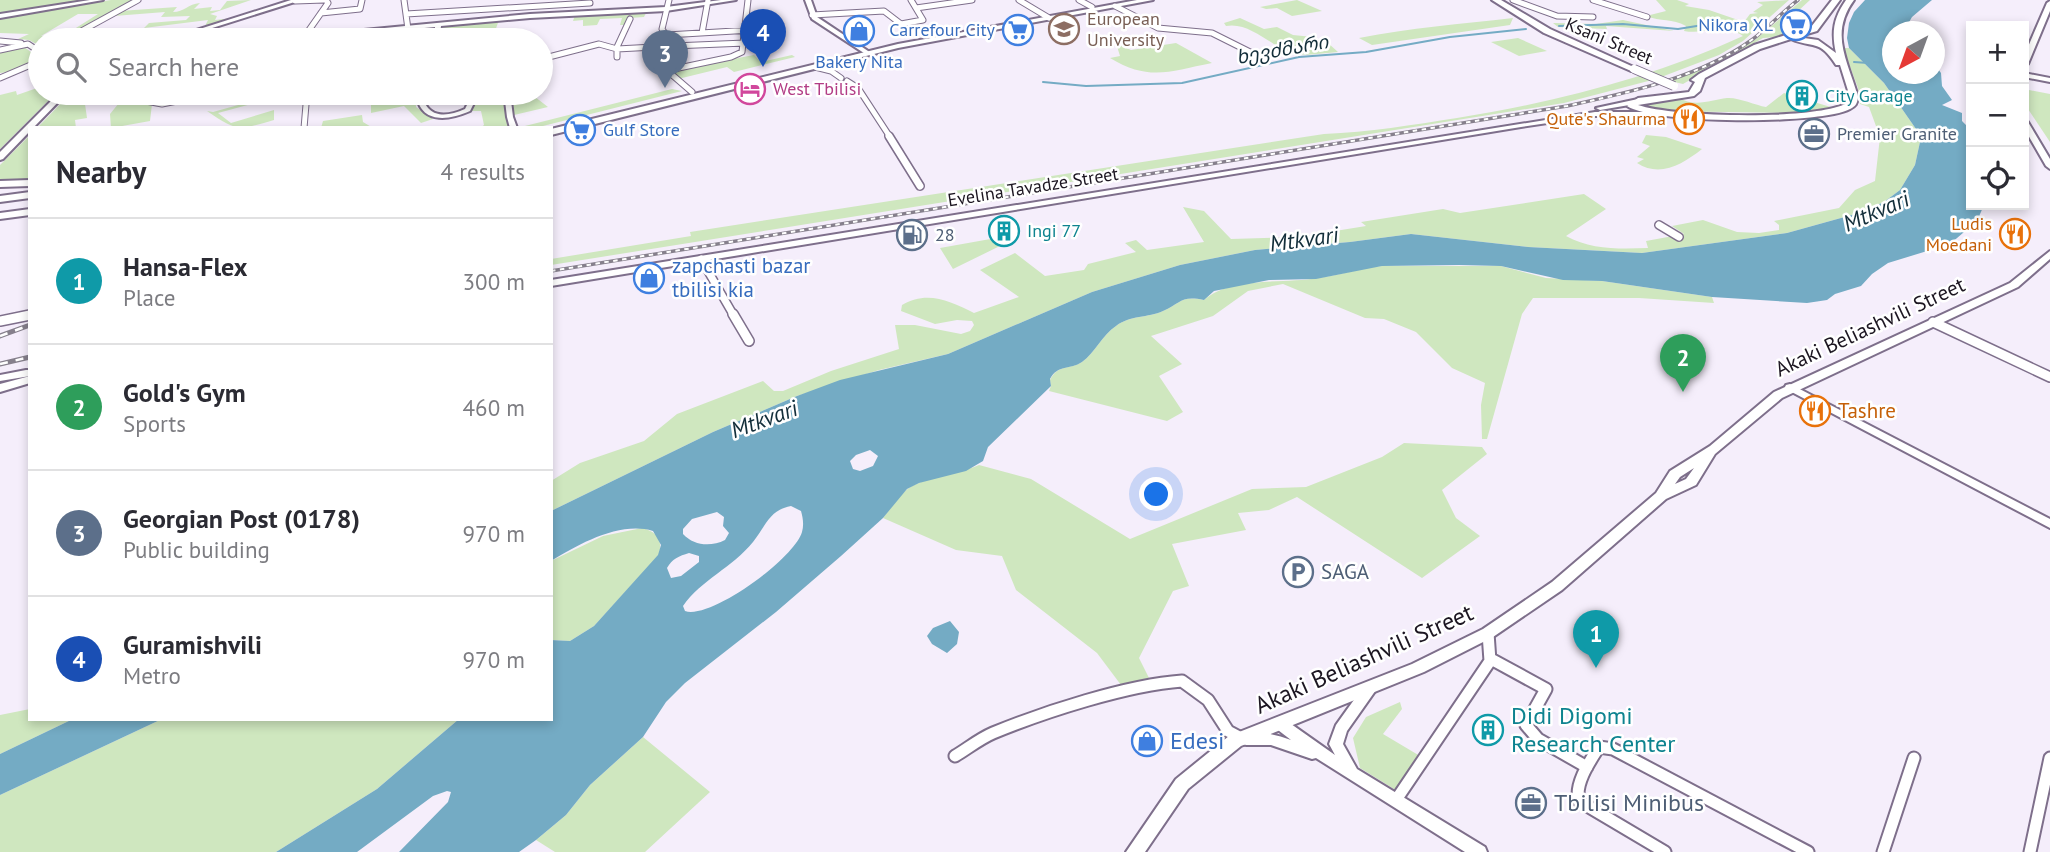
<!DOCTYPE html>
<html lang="en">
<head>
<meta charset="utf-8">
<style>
  :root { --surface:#fff; --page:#f2f2f3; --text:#2b2b33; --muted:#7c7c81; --line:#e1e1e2; --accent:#d93025 }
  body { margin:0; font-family:"PT Sans","Noto Sans Georgian",sans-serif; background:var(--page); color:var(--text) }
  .controls { position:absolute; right:21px; top:21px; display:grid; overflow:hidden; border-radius:0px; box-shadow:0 4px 10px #0003 }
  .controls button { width:63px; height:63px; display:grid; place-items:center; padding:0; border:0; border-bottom:2px solid var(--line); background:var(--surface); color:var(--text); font:35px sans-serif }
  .compass { position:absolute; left:1882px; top:21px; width:63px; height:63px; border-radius:50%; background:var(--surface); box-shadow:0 4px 10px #0003; rotate:221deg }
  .you { position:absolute; left:1157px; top:495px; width:24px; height:24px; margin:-18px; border:5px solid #fff; border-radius:50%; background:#1a73e8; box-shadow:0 0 0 10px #1a73e833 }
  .badge { display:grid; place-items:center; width:46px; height:46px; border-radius:50%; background:var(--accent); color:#fff; font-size:23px; font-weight:700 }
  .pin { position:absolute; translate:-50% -58px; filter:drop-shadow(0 2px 4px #0008) }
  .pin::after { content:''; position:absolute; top:37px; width:24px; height:21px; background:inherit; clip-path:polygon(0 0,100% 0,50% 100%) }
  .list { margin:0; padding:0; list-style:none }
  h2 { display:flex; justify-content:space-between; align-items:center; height:91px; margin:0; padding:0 28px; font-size:30px }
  h2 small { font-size:23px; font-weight:400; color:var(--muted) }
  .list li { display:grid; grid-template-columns:46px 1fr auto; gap:21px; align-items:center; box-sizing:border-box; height:126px; padding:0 28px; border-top:2px solid var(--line) }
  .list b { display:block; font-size:26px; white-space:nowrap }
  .list p { margin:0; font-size:23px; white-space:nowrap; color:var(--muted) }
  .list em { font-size:23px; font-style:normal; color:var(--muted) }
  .icon { flex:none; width:38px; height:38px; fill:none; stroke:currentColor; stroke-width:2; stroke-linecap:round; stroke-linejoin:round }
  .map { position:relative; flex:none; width:2050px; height:852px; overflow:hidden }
  .search { position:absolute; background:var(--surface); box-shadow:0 4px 10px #0003; left:28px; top:28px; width:525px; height:77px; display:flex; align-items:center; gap:18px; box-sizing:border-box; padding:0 24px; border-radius:38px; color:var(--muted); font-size:26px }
  .panel { position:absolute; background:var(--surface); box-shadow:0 4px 10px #0003; left:28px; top:126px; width:525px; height:595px; border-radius:0px }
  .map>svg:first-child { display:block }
</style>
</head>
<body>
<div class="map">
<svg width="2050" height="852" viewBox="0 0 2050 852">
  <rect width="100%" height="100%" fill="#f5eefb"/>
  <path fill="#cfe7bf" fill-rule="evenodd" d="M0 0H90L0 14Z
    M111 0H135L63 40H40V46L29 40 18 39 29 34 0 33V17ZM78 14H98L68 33 41 36Z
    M251 0 210 14 217 16 215 20 241 17 204 28 208 20 144 28 149 23 186 20 190 16 161 17 165 12 114 16 102 22 120 11 177 7 173 12C184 12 188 4 200 3L194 9 212 7 210 11 220 10 227 1Z
    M1297 0 1322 11 1292 16 1277 8 1266 9 1260 7Z
    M1656 0H1677L1689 4 1685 6 1709 10 1744 22 1750 14 1758 13 1753 12 1763 5 1757 2 1789 0 1743 41 1719 55 1656 79 1564 103 551 265V259L691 236 690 232 1324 134C1369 132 1413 125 1457 118 1556 102 1651 78 1743 36 1725 23 1703 35 1684 31L1686 26C1672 18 1661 22 1646 16L1666 11Z
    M1802 0H1810L1783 25 1789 36 1763 38 1683 84 1670 81 1726 57 1756 39Z
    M664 10 646 13 644 17 629 18 626 25H620L622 18 600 19 597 25 583 26V20L573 21 575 15 606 16 607 13Z
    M1240 18 1264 29 1277 27 1293 35 1313 37 1328 43 1338 52C1325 53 1310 56 1298 54 1274 51 1252 21 1226 26L1224 23Z
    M1513 18 1510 25 1372 45 1359 38C1410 28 1461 24 1513 18Z
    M499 20 494 34 504 40 472 38 480 34 451 28 439 32V26Z
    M1623 20 1674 31 1606 26 1607 29 1558 27 1553 23 1596 24Z
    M392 32V38L430 35 442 40H361L360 38 305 40Z
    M1518 38 1547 51 1519 56 1491 42Z
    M1116 43 1131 50 1176 43 1212 63C1170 71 1150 82 1110 58L1120 56Z
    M23 46 40 59 8 72 0 73V51Z
    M1843 48H1849L1884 83 1916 129 1920 142 1915 165 1900 190 1884 202 1859 213 1787 233 1642 253 1528 247 1411 234 1350 242 1255 250 1180 265 1092 292 948 354 879 370 797 396 713 432 551 511V481L580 463 644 441 677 414 763 381 774 391H783L831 371 899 349 895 325H915L961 334 970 331 974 325 972 321 957 320 935 324 901 311 902 305C927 290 950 301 974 313L1019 297 980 270 1015 253 1045 276 1084 270 1088 264 1136 252 1125 243 1136 240 1147 250 1204 242 1183 207 1204 211 1231 239 1298 237 1366 226 1361 222 1443 209 1460 213 1584 194 1606 209 1566 236C1591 250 1620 249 1648 248L1646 241 1684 234 1672 226 1703 220 1737 232 1759 233 1779 230V225L1774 221 1839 208 1855 190 1875 181 1880 137 1869 107 1860 104 1858 88Z
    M754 55 761 62 792 55 795 57 734 72 727 67 678 79 673 73 679 69Z
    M40 87V93H56L0 149V95L16 91 17 95Z
    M672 89 682 91 535 128 521 127Z
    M2024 89 2050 94V142L2026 106Z
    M71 93 100 94 84 97 87 118 75 120 76 128H37Z
    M371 93H415L416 107 433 119 421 123 404 106 371 113Z
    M480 93H504L512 128H480L484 125 481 111H471Z
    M512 93H530L548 107 514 115Z
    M1784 93 1834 108 1803 113 1654 111 1637 106 1678 97C1694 108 1711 100 1727 98 1738 97 1755 105 1766 107Z
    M123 98 152 104 150 121 111 128 110 114Z
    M260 99 262 101 218 113 231 123 274 110V120C239 130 237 132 207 111L213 112Z
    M362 115 363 122 373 128H321L323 121Z
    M30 135V181L0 179V165Z
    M1646 135 1666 137 1702 149C1683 164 1660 178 1637 163L1644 159 1637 157 1650 146 1642 143Z
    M996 238 1004 244 953 269 940 248Z
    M1382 266H1501L1546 278 1602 281 1712 297 1714 303 1639 298H1533L1522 314 1487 439H1482L1481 405 1485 383 1452 368 1416 332 1384 319 1365 318 1283 284 1248 291 1213 316 1151 336 1182 364 1159 376 1183 412 1167 421 1049 391 1051 386 1050 380C1058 364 1069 370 1082 362 1095 353 1102 335 1116 326 1130 315 1148 318 1163 311 1181 303 1181 295 1204 300 1231 276 1285 284 1318 278 1340 275 1360 268 1382 266Z
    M1404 443 1482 447 1487 454 1442 490 1456 518 1480 536 1422 578 1297 497 1269 510 1238 513 1246 530 1172 544 1189 586 1173 591 1139 658 1149 678 1121 685 1097 653 1016 590 1002 556 956 550 883 518C891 508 899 495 909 488 928 476 957 475 979 465L1031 479 1130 539 1252 489 1306 487 1382 457Z
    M642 528C657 532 663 539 659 555L594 626 570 641 551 640V561L603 536Z
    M1400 702 1402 709 1383 734 1420 756 1397 791 1360 768 1353 738 1366 717Z
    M30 709V719H73L0 754V715Z
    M162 719H459L377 789 276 852H0V795Z
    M643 737 710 792 645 852H555L536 840 566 815 590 785Z"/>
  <path fill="#74abc4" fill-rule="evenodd" d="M1865 0H1932L1912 17 1904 31 1892 32V74H1934L1935 65 1941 73 1942 86 1952 100 1942 105 1962 113V121L1971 130V205H1984L1977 221 1950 244 1888 263 1872 274 1861 286 1835 294 1827 300 1807 303 1712 297 1602 281 1563 280 1501 266 1459 265 1382 266 1316 279 1269 280 1214 291 1204 300C1181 295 1181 303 1163 311 1148 318 1130 315 1116 326 1102 335 1095 353 1082 362 1070 370 1058 364 1050 379L1051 386 988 447 983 461 966 471 919 483 907 489 883 518 841 556 776 612 685 683 666 702 643 737 590 785 566 815 536 840 519 852H399L448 802 451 792 447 791 433 796 357 852H276L377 789 459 719H551V640L570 641 594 626 658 555 661 545 653 531C620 521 579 544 551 561V511L713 432 797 396 840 380 948 354 1092 292 1180 265 1255 250 1350 242 1411 234 1528 247 1642 253 1787 233 1859 213 1884 202 1900 190 1915 165 1920 142 1916 129 1884 83 1849 48 1847 38 1849 23 1854 12ZM870 450 878 456 873 466 860 471 853 469 850 461 856 455ZM791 506 801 511C803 518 804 525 802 532 794 559 710 620 685 611L683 606C701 580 733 567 753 542 766 526 769 510 791 506ZM717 512 724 517 723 526 729 533 725 540C711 547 694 546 683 534V529L692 519ZM689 553 699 556V562L681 576 671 578 667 568C672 559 679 556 689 553Z
    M950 621 959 632 957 644 947 653 932 644 927 636 933 628Z
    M73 719H162L0 795V754Z"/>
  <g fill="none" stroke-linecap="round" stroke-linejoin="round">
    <path stroke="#74abc4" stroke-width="2" d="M1559 26 1623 24 1678 29 1709 24 1722 28
      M1854 62 1868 63
      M1043 82 1086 86 1182 83 1299 57 1366 52 1450 37 1526 29"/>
    <g stroke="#7e6f8b" stroke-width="7">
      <path id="minor-far3" d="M404 0 408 29
        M669 0 662 29 673 46 745 43
        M1019 0 1049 18
        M1079 0 1092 7
        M1513 0 1557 16 1593 17
        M1593 0 1647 17
        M295 1 324 0
        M1115 6 1158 28 1212 33 1260 57
        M916 8 972 0
        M321 13 360 9 362 0
        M406 14 590 3
        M812 15 884 11 901 24 923 20 911 0
        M702 33 708 0
        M667 35 770 29
        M65 40 138 0
        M302 40 328 3 326 0
        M0 41 21 43
        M769 48 772 23
        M617 49 673 46 669 63
        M0 50 28 44 40 52
        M617 57V47L630 19
        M541 59 599 44 617 49
        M815 67 831 71 841 78
        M0 78 40 61
        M847 81 858 88 890 137
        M692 92 670 73 674 69 731 57 742 52 748 0
        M123 93 124 97 162 104 217 93
        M304 128 307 93"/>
    </g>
    <g stroke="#7e6f8b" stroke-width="10">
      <path id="minor-far2" d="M889 136 920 186
        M1659 225 1679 237
        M701 259 734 316
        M27 316 30 315"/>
    </g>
    <g stroke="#7e6f8b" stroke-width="12">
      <path id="minor-far1" d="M733 314 749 341
        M0 321 30 315
        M1933 322 2050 377"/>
    </g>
    <g stroke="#7e6f8b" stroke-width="15">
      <path id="minor" d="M1491 659 1546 689 1526 725 1538 739 1587 767
        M955 756C967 749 979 739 993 733 1044 712 1127 685 1182 681L1208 700 1228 731 1243 739
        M1396 800 1490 661 1488 633
        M1665 852 1579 801C1574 784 1590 761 1599 747L1613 749 1808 852
        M1883 852 1914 758
        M2030 852 2050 758"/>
    </g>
    <g stroke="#7e6f8b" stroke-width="4">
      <path id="tertiary" d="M90 0H103L0 18V14Z
        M721 0H736L666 11 530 18 441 26 440 34 451 40H444L435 36V27L296 40H277L280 38 530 14 666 7Z
        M805 0H811L817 17 871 53V55H867L812 19Z
        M2024 73 2050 78V82L2024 77Z
        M416 93H422C426 118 445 118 465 109L473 93H479L470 111C447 121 420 124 416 93Z
        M504 93H510L513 117 517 128H510L507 117Z
        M1790 384 2050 519V528L1786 389 1785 387 1786 385Z
        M1371 682 1376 683 1378 687 1347 731 1343 744 1357 769 1485 847 1487 852H1465L1316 758 1312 759 1271 745H1246L1241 743 1239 739 1241 735C1258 730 1275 734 1291 740L1274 727 1272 723 1274 719 1279 717 1284 719 1335 755 1329 744 1336 725 1366 683Z"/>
    </g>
    <g stroke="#7e6f8b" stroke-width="4">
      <path id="secondary" d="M291 0H301L174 40H165Z
        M2050 1V11L2028 64 2024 66V56L2047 3Z
        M59 93H67L33 128H30V131L3 159 0 160V152Z
        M1638 99 1642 101 1641 103 1600 110 1596 108Z
        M1595 112H1673L1677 114 1673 116H1595L1521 127 551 286V280Z
        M2024 120 2028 122 2050 159V169L2046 166 2024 128Z
        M30 180V186L0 187V181Z
        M30 192V198L0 202V196Z
        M2050 251V259L2018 287 1782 398 1715 454 1696 485 1666 499 1562 590 1493 637 1424 672 1241 746 1188 789 1145 852H1126L1176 779 1229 736 1412 664 1483 629 1552 582 1656 493 1670 471 1710 446 1774 392 2010 283ZM1694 468 1686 479 1675 484 1680 477Z
        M26 370H30V376L0 381V375Z
        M30 376V383L0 392V384Z"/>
    </g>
    <g stroke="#7e6f8b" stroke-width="4">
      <path id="primary" d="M1137 0H1153L898 48 551 135V129L898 44Z
        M1492 0H1501L1550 29 1638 69 1631 71 1544 33Z
        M1832 0H1840L1817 31 1797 37 1818 40 1836 53C1831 32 1834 17 1846 0H1854C1829 34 1848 61 1858 97 1857 104 1856 106 1850 109 1821 125 1652 124 1627 106L1638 98 1689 92 1695 82 1691 80 1699 74 1754 45 1811 27ZM1791 39C1813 49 1819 38 1836 65H1840L1850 97 1849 102C1820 121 1672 117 1638 105L1694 96 1700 91 1705 78 1760 49Z
        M30 209V215L0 219V213Z"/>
    </g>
    <use href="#minor-far3" stroke="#fff" stroke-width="5"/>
    <use href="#minor-far2" stroke="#fff" stroke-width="7"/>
    <use href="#minor-far1" stroke="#fff" stroke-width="9"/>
    <use href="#minor" stroke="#fff" stroke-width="11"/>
    <use href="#tertiary" fill="#fff" fill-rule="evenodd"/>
    <use href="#secondary" fill="#fff" fill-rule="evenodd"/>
    <use href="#primary" fill="#fff" fill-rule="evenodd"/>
    <g stroke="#86808c" stroke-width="3.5">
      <path id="rail-far1" d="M551 271 1567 106C1631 92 1699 78 1753 39 1769 27 1782 12 1798 0"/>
    </g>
    <g stroke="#86808c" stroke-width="5">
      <path id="rail" d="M0 336 30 325
        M0 364 30 357"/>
    </g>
    <use href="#rail-far1" stroke="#fff" stroke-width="2" stroke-dasharray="4.5" stroke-linecap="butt"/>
    <use href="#rail" stroke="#fff" stroke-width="2.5" stroke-dasharray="8" stroke-linecap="butt"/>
    <g stroke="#7e6f8b" stroke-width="10" stroke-linecap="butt">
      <path id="primary-bridge" d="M1634 69 1674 86"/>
    </g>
    <use href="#primary-bridge" stroke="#fff" stroke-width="8"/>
  </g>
  <defs>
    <g id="supermarket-ring" transform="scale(1.575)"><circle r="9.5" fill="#fff" stroke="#3f7fe0" stroke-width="1.5"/><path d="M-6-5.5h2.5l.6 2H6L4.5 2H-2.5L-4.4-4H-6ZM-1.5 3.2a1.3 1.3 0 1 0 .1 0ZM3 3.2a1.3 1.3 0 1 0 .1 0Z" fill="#3f7fe0"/></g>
    <g id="university-ring" transform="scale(1.575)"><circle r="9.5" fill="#fff" stroke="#8d6e63" stroke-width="1.5"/><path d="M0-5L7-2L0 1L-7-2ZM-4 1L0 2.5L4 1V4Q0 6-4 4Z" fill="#8d6e63"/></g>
    <g id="shop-ring" transform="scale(1.575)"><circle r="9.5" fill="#fff" stroke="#3f7fe0" stroke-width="1.5"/><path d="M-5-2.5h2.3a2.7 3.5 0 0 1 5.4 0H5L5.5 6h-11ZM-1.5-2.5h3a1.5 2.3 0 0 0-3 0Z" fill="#3f7fe0"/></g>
    <g id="hotel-ring" transform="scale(1.575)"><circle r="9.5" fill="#fff" stroke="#d1479c" stroke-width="1.5"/><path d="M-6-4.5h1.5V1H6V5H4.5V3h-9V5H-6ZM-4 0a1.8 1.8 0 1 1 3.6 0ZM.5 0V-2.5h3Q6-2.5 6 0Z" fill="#d1479c"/></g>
    <g id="building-ring" transform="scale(1.575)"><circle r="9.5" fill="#fff" stroke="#0f9aa8" stroke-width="1.5"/><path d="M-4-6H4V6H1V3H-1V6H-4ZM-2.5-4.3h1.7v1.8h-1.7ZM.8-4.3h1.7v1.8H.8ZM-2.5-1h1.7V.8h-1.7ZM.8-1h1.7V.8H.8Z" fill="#0f9aa8"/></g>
    <g id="restaurant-ring" transform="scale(1.575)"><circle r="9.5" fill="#fff" stroke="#e8710a" stroke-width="1.5"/><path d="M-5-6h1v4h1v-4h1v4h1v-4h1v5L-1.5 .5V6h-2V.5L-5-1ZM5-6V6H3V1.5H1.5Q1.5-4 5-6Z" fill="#e8710a"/></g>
    <g id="office-ring" transform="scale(1.575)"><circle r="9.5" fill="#fff" stroke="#5c6f8a" stroke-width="1.5"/><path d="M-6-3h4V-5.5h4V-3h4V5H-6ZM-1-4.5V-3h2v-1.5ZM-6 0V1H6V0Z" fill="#5c6f8a"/></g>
    <g id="fuel-ring" transform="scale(1.575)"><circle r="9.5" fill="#fff" stroke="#5c6f8a" stroke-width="1.5"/><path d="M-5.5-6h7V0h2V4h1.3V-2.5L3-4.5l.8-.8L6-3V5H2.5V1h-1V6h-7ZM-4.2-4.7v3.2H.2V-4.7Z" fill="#5c6f8a"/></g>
    <g id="parking-ring" transform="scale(1.575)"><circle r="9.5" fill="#fff" stroke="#5c6f8a" stroke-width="1.5"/><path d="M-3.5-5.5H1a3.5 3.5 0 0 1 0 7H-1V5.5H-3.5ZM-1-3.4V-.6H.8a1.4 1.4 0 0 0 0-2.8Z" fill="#5c6f8a"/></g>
  </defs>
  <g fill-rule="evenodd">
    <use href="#supermarket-ring" x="1796" y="25"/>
    <use href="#university-ring" x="1064" y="29"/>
    <use href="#supermarket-ring" x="1018" y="30"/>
    <use href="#shop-ring" x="859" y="31"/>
    <use href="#hotel-ring" x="750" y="89"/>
    <use href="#building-ring" x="1802" y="96"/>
    <use href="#restaurant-ring" x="1689" y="119"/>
    <use href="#supermarket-ring" x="580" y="130"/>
    <use href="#office-ring" x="1814" y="134"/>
    <use href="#building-ring" x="1004" y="231"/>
    <use href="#restaurant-ring" x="2015" y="234"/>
    <use href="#fuel-ring" x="912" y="235"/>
    <use href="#shop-ring" x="649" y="278"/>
    <use href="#restaurant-ring" x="1815" y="411"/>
    <use href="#parking-ring" x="1298" y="572"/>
    <use href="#building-ring" x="1488" y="730"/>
    <use href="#shop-ring" x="1147" y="741"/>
    <use href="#office-ring" x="1531" y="803"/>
  </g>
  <g text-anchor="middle" stroke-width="5" stroke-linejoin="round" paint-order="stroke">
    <g font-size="18" fill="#785e54" stroke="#fff" text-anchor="start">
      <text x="1087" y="25">European<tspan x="1087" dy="21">University</tspan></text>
    </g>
    <g font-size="18" fill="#366cbe" stroke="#fff" text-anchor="end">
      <text x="1773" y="31">Nikora XL</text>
      <text x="995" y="36">Carrefour City</text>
      <text x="859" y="68" text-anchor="middle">Bakery Nita</text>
      <text x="603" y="136" text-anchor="start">Gulf Store</text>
    </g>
    <g font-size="18" fill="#1c1621" stroke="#fff">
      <text transform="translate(1609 41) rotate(23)" y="6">Ksani Street</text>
      <text transform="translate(1033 187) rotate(-9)" y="6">Evelina Tavadze Street</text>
    </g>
    <g font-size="18" fill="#b23c85" stroke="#fff" text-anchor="start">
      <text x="773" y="95">West Tbilisi</text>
    </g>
    <g font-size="18" fill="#0d838f" stroke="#fff" text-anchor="start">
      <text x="1825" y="102">City Garage</text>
      <text x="1027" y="237">Ingi 77</text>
    </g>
    <g font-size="18" fill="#c56008" stroke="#fff" text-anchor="end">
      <text x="1666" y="125">Qute's Shaurma</text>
      <text x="1992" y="230">Ludis<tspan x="1992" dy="21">Moedani</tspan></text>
    </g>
    <g font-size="18" fill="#4e5e75" stroke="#fff" text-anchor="start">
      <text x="1837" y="140">Premier Granite</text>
      <text x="935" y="241">28</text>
    </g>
    <g font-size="19" font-style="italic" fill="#132e3a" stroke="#fff">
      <text transform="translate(1282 49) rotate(-10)" y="7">ხევძმარი</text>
    </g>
    <g font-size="21" fill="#366cbe" stroke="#fff" text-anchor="start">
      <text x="672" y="273">zapchasti bazar<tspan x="672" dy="24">tbilisi kia</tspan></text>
    </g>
    <g font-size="21" fill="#1c1621" stroke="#fff">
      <text transform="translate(1870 327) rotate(-25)" y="7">Akaki Beliashvili Street</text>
    </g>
    <g font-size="21" fill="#c56008" stroke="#fff" text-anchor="start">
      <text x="1838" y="418">Tashre</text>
    </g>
    <g font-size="21" fill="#4e5e75" stroke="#fff" text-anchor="start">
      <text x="1321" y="579">SAGA</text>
    </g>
    <g font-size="23" font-style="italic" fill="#132e3a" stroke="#fff">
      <text transform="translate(1876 211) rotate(-23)" y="8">Mtkvari</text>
      <text transform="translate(1304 239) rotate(-8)" y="8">Mtkvari</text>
      <text transform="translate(764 419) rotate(-20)" y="8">Mtkvari</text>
    </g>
    <g font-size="24" fill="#1c1621" stroke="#fff">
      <text transform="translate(1364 659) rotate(-24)" y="8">Akaki Beliashvili Street</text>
    </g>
    <g font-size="24" fill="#0d838f" stroke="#fff" text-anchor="start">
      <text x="1511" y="724">Didi Digomi<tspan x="1511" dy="28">Research Center</tspan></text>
    </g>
    <g font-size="24" fill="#366cbe" stroke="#fff" text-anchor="start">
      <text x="1170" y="749">Edesi</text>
    </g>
    <g font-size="24" fill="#4e5e75" stroke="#fff" text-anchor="start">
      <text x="1554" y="811">Tbilisi Minibus</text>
    </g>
  </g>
</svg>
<div class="controls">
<button>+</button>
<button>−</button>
<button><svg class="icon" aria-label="locate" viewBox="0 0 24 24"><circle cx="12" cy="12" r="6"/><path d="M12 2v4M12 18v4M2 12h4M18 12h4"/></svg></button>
</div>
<svg class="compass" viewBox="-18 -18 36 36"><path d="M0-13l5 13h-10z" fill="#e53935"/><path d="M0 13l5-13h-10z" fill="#7c7c81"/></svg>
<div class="you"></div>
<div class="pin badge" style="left:1596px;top:668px;background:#0f9aa8">1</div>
<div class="pin badge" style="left:1683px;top:392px;background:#2e9e5b">2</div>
<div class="pin badge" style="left:665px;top:88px;background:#5c6f8a">3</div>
<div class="pin badge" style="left:763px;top:67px;background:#1a4fb4">4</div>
<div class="search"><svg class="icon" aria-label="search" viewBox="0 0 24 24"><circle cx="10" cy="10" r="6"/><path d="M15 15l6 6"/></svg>Search here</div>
<section class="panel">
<h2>Nearby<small>4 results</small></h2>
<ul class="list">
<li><span class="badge" style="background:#0f9aa8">1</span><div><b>Hansa-Flex</b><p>Place</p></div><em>300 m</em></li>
<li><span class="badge" style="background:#2e9e5b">2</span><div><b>Gold's Gym</b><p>Sports</p></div><em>460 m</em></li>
<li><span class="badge" style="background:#5c6f8a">3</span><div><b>Georgian Post (0178)</b><p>Public building</p></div><em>970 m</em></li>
<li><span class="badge" style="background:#1a4fb4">4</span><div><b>Guramishvili</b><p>Metro</p></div><em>970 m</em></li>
</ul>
</section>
</div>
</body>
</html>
